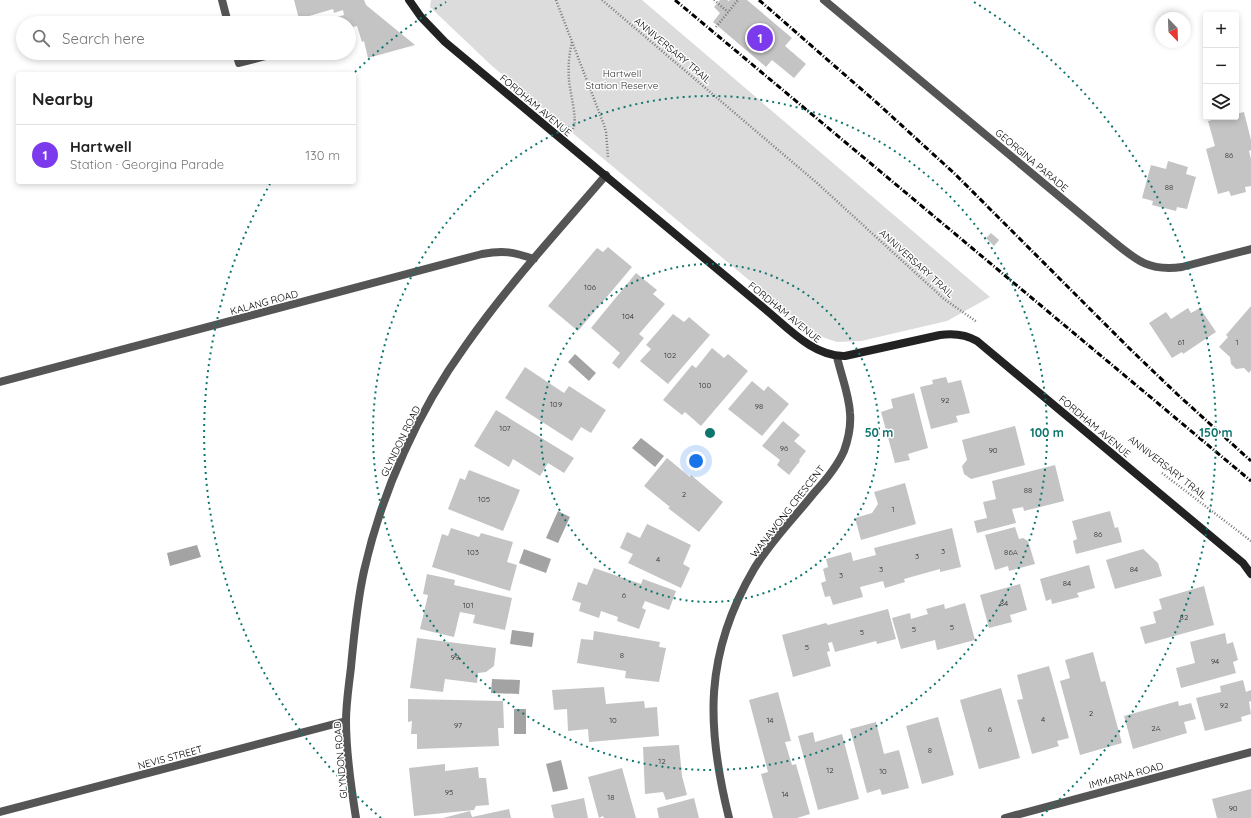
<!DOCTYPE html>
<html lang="en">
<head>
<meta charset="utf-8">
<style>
  :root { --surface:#fff; --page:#f6f6f6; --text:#222; --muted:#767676; --line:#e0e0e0; --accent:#7c3aed }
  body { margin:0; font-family:Quicksand,sans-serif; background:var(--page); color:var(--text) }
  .controls { position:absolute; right:12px; top:12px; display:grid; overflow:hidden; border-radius:4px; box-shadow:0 2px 6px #0003 }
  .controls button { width:36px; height:36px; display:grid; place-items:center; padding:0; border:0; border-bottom:1px solid var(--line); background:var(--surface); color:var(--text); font:20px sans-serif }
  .compass { position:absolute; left:1155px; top:12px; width:36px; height:36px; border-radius:50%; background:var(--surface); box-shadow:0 2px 6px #0003; rotate:157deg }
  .you { position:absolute; left:696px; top:461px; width:14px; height:14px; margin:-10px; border:3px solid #fff; border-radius:50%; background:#1a73e8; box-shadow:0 0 0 6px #1a73e833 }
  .badge { display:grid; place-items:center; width:26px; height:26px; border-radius:50%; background:var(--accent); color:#fff; font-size:13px; font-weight:700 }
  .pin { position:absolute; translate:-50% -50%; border:2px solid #fff; box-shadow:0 1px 4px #0006 }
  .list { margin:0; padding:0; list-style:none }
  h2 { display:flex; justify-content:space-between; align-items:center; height:52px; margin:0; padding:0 16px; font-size:17px }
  h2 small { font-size:13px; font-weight:400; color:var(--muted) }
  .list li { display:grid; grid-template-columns:26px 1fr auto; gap:12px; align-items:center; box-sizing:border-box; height:60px; padding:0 16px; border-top:1px solid var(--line) }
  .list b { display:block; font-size:15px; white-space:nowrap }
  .list p { margin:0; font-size:13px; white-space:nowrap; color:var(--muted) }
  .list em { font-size:13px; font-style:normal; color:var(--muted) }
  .icon { flex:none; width:22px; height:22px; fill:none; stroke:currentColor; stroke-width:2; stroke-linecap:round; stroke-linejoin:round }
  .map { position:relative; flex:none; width:1251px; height:818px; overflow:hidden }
  .search { position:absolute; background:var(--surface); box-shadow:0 2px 6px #0003; left:16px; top:16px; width:340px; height:44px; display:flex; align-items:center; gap:10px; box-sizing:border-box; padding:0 14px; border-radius:22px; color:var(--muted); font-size:15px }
  .panel { position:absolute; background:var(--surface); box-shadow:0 2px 6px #0003; left:16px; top:72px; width:340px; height:112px; border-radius:4px }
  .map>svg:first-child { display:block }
</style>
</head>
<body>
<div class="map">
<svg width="1251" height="818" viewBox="0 0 1251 818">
  <rect width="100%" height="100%" fill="#fff"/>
  <path fill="#dcdcdc" d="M431 0H642L990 297 947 321 861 341 837 342 825 338 816 334 803 325 492 66 430 7Z"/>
  <path fill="#a3a3a3" d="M575 354 596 373 589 381 568 362Z
    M641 438 664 456 655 467 632 448Z
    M558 511 570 517 558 543 546 538Z
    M197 545 201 557 170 566 167 553Z
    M524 549 551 559 546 573 519 563Z
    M512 630 534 633 532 647 510 644Z
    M492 679 520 680 519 694 491 693Z
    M514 709H526V734H514Z
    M561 760 568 789 553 792 546 764Z"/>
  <path fill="#c4c4c4" d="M294 0H364L366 5 415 45 368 58 364 41 362 42 357 26 349 28V23H316L344 15 343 10 334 13 333 9 299 19Z
    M720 0H727L729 1 730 0H747L792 38 785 46 806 64 794 78 772 60 766 67 713 22 720 13 714 7Z
    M1244 112 1251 140V150L1249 151 1251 159V186L1245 187 1246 192 1231 196 1229 191 1218 194 1206 149 1215 146 1208 121 1224 117H1236V114Z
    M1168 161 1188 167 1186 174 1196 177 1187 209 1177 207 1176 211 1152 205 1153 201 1142 198 1151 165 1166 169Z
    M991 233 999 240 994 246 986 238Z
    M608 247 632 267 578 331 548 306 597 248 603 252Z
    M636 273 657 290 653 294 665 304 639 334 644 338 619 369 612 363 620 353 591 328Z
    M1251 306V370L1249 373 1244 368 1236 369 1231 364 1230 357 1219 347 1228 337 1226 335Z
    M1188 308 1191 313 1200 308 1216 332 1183 354 1182 352 1172 358 1149 323 1166 312 1171 319Z
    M673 314 684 322 689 317 710 335 668 384 640 361 651 349 646 345Z
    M712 348 724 358 728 354 748 371 701 426 685 412 682 415 663 400 692 365 696 368Z
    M525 367 564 393 569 386 606 410 591 433 581 427 572 441 505 398Z
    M946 377 948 383 961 380 970 413 956 416 958 422 931 429 920 387 933 384 932 380Z
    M752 381 764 391 768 386 789 404 762 436 728 409Z
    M914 393 928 448 908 454 910 460 895 463 881 412 893 408 891 399Z
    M496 410 574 458 564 473 548 463 540 476 513 459 509 467 474 446Z
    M783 421 800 435 794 441 806 451 799 460 800 461 789 475 777 465 780 460 762 446Z
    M1015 426 1025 465 971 479 964 474 962 466 967 460 962 440Z
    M667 458 690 477 691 475 723 502 699 532 668 508 670 507 644 486Z
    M1055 465 1064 501 1024 511 1023 507 1012 509 1016 523 977 533 974 521 987 518 983 502 996 499 992 481Z
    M469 470 520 490 503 531 448 509 460 478 465 480Z
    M905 483 916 524 861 540 855 518 872 513 878 504 874 492Z
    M1110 511 1115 528 1118 527 1122 542 1076 554 1073 541 1077 539 1072 521Z
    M647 524 691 545 683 564 690 568 681 588 628 563 633 554 620 548 627 532 640 538Z
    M1015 527 1019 539 1023 538 1028 541 1035 564 1009 571 1008 566 995 570 985 535Z
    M451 528 479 537 481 533 513 542 507 562 517 565 510 591 432 567 442 534 448 536Z
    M952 528 961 567 940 572V569L904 579 905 582 885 588 883 581 860 587 863 597 833 605 830 596 825 597 821 583 826 581 823 569 828 567 826 559 851 552 853 561 876 555 874 548Z
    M1143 549 1158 563 1162 576 1115 589 1106 560Z
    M1089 565 1095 588 1077 593 1079 597 1052 604 1051 599 1046 601 1040 579Z
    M594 568 641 584 643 579 676 591 669 610 645 601 642 608 646 610 639 629 617 621 618 617 601 611 599 618 579 611 581 603 572 600 578 582 587 585Z
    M427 574 455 580 454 585 512 598 505 630 473 623 475 615 460 612 454 637 420 629 428 595 423 594Z
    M1020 584 1027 610 1010 615 1012 622 989 628 980 595Z
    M1204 586 1214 625 1145 644 1140 627 1156 623 1153 612 1162 609 1159 599Z
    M965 603 975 640 937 650 935 640 901 649 892 618 910 613 911 619 928 614 926 609 944 604 945 609Z
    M888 609 896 639 877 644 876 641 835 652 832 642 828 643 830 651 827 652 831 666 793 677 782 635 826 623 828 625Z
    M594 631 660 642 659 647 666 648 659 682 625 678 626 671 577 663 581 639 593 640Z
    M1225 633 1227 644 1233 642 1238 660 1233 662 1236 673 1181 688 1176 668 1195 663 1190 642Z
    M417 638 496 648 494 666 486 672 478 673 477 683 445 679 443 692 410 688Z
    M1093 652 1101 682 1105 681 1122 743 1080 755 1060 681 1070 678 1065 660Z
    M1049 666 1069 738 1057 741 1059 746 1032 754 1017 700 1023 699 1017 675Z
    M1243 680 1246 692 1251 690V701L1249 702 1251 714 1241 717 1242 721 1205 731 1196 698 1221 692 1220 686Z
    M604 687 606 704 644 701 645 708 657 707 659 736 589 742 588 729 568 731 567 709 554 710 552 690Z
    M1001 688 1020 758 979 769 960 700Z
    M778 692 791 741 785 742 792 765 796 764 810 814 797 818H773L761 774 768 772 749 700Z
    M408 699 503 701 504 728H498L499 746 417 749V734H411L412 721 408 722Z
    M1178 701 1179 706 1191 703 1196 719 1184 722 1187 733 1133 749 1124 716Z
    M938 717 954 775 922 784 906 726Z
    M876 722 884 754 899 750 909 788 882 795 880 789 867 793 850 729Z
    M813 732 815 742 842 734 859 799 818 810 798 736Z
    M679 745 682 776 687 795 666 800 663 792 645 794 643 747Z
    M445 764V771L478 767 479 778H486L489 805 476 806 474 810 414 816 409 768Z
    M622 768 636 818H604L603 816 599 818 588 777Z
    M1251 789V818H1217L1212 799Z
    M584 798 588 818H554L551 805Z
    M694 798 699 818H659L657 808Z
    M509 809 511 818H443L470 811 472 817Z"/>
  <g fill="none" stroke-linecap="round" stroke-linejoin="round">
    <path stroke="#777" stroke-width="2.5" stroke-dasharray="1 2" stroke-linecap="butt" d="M556 0 604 125 606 132 608 157
      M602 0 817 183 944 299 977 322
      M714 0 728 12
      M716 27 738 0
      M572 42C569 54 568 67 569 80 570 93 578 120 573 129
      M1162 473 1251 541"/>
    <path stroke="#555" stroke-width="8" d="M222 0 228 23
      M236 53 239 63 277 53"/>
    <path stroke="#555" stroke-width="8" d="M824 0 1108 237C1134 258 1146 272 1182 267L1251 249
      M0 382 482 254C504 250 513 252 534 259
      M0 812 346 721
      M356 818C351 787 346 753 346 721 346 703 349 685 351 667 354 635 357 602 364 571 382 491 418 411 466 345 508 285 558 231 606 175
      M729 818C706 726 704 654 754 569 770 542 794 518 814 493 825 481 837 467 844 451 848 440 851 425 850 413 849 394 841 375 837 357
      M1005 818 1251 752"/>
    <path stroke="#222" stroke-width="8" d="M409 0 421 17 445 42 765 309C788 328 814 357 845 356L940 335C954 333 965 334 977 341L1243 563 1251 574"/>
    <path stroke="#000" stroke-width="3" stroke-dasharray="6 2 1 2" stroke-linecap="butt" d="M675 0 1251 481
      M759 0 876 102 955 174 1129 348 1177 394 1251 461"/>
  </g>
  <g fill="none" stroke="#0f766e" stroke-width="2" stroke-dasharray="2 4">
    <circle cx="710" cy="433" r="169"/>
    <circle cx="710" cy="433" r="337"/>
    <path d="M381 818A506 506 0 0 1 270 184M355 72A506 506 0 0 1 446 2M974 2A506 506 0 0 1 1039 818"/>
  </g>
  <g text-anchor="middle" stroke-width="3" stroke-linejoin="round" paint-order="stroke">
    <g font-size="8" fill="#313131">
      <text x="1229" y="158">86</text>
      <text x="1169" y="190">88</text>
      <text x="590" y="290">106</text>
      <text x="628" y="319">104</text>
      <text x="1181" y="345">61</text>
      <text x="1237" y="345">1</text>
      <text x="670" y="358">102</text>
      <text x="705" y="388">100</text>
      <text x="945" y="403">92</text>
      <text x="556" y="407">109</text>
      <text x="759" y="409">98</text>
      <text x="505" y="431">107</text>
      <text x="784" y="451">96</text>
      <text x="993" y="453">90</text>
      <text x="1028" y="493">88</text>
      <text x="684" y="497">2</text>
      <text x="484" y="502">105</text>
      <text x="893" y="512">1</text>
      <text x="1098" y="537">86</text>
      <text x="943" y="554">3</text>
      <text x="473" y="555">103</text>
      <text x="1011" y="555">86A</text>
      <text x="917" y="559">3</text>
      <text x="658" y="562">4</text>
      <text x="881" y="572">3</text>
      <text x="1134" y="572">84</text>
      <text x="841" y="578">3</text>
      <text x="1067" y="586">84</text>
      <text x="624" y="598">6</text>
      <text x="1004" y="606">84</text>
      <text x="468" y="608">101</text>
      <text x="1184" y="620">82</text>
      <text x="952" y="630">5</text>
      <text x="914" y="632">5</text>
      <text x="862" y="635">5</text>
      <text x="807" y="650">5</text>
      <text x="622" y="658">8</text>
      <text x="455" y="660">99</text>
      <text x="1215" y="664">94</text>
      <text x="1224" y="708">92</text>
      <text x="1091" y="716">2</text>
      <text x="1043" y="722">4</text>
      <text x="613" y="723">10</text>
      <text x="770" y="723">14</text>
      <text x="458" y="728">97</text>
      <text x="1156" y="731">2A</text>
      <text x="990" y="732">6</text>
      <text x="930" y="753">8</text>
      <text x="662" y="764">12</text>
      <text x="830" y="773">12</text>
      <text x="883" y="774">10</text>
      <text x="449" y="795">95</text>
      <text x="785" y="797">14</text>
      <text x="611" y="800">18</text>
      <text x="1233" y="811">90</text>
    </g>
    <g font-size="10" fill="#000" stroke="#fff">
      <text transform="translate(673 50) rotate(40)" y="4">ANNIVERSARY TRAIL</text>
      <text transform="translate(536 105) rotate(40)" y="4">FORDHAM AVENUE</text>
      <text transform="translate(1032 160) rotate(40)" y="4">GEORGINA PARADE</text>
      <text transform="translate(917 263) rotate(42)" y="4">ANNIVERSARY TRAIL</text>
      <text transform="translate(264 302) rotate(-15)" y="4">KALANG ROAD</text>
      <text transform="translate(785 312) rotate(39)" y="4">FORDHAM AVENUE</text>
      <text transform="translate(1095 426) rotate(40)" y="4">FORDHAM AVENUE</text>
      <text transform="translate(400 441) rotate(-64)" y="4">GLYNDON ROAD</text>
      <text transform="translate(1168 467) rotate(38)" y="4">ANNIVERSARY TRAIL</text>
      <text transform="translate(787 511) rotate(-52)" y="4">WANAWONG CRESCENT</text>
      <text transform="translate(170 757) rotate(-15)" y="4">NEVIS STREET</text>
      <text transform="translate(340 760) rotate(-95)" y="4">GLYNDON ROAD</text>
      <text transform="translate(1126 775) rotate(-15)" y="4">IMMARNA ROAD</text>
    </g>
    <g font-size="10" fill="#333" stroke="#fff">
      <text x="622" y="77">Hartwell<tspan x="622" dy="12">Station Reserve</tspan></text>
    </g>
  </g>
  <circle cx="710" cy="433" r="6" fill="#0f766e" stroke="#fff" stroke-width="2"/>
  <g font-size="12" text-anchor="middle" font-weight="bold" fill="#0f766e" stroke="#fff" stroke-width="3" stroke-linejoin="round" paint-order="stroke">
    <text x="879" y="437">50 m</text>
    <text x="1047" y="437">100 m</text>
    <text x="1216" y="437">150 m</text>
  </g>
</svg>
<div class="controls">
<button>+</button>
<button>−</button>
<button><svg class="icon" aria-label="layers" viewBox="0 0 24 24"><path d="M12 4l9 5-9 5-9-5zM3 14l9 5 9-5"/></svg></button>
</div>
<svg class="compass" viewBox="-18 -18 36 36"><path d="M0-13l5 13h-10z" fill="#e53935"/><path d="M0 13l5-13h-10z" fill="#767676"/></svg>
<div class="you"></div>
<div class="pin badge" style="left:760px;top:38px">1</div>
<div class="search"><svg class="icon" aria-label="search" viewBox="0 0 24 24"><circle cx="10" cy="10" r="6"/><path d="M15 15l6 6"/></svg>Search here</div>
<section class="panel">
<h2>Nearby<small></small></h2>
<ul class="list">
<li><span class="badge">1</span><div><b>Hartwell</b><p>Station · Georgina Parade</p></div><em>130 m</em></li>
</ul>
</section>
</div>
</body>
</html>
